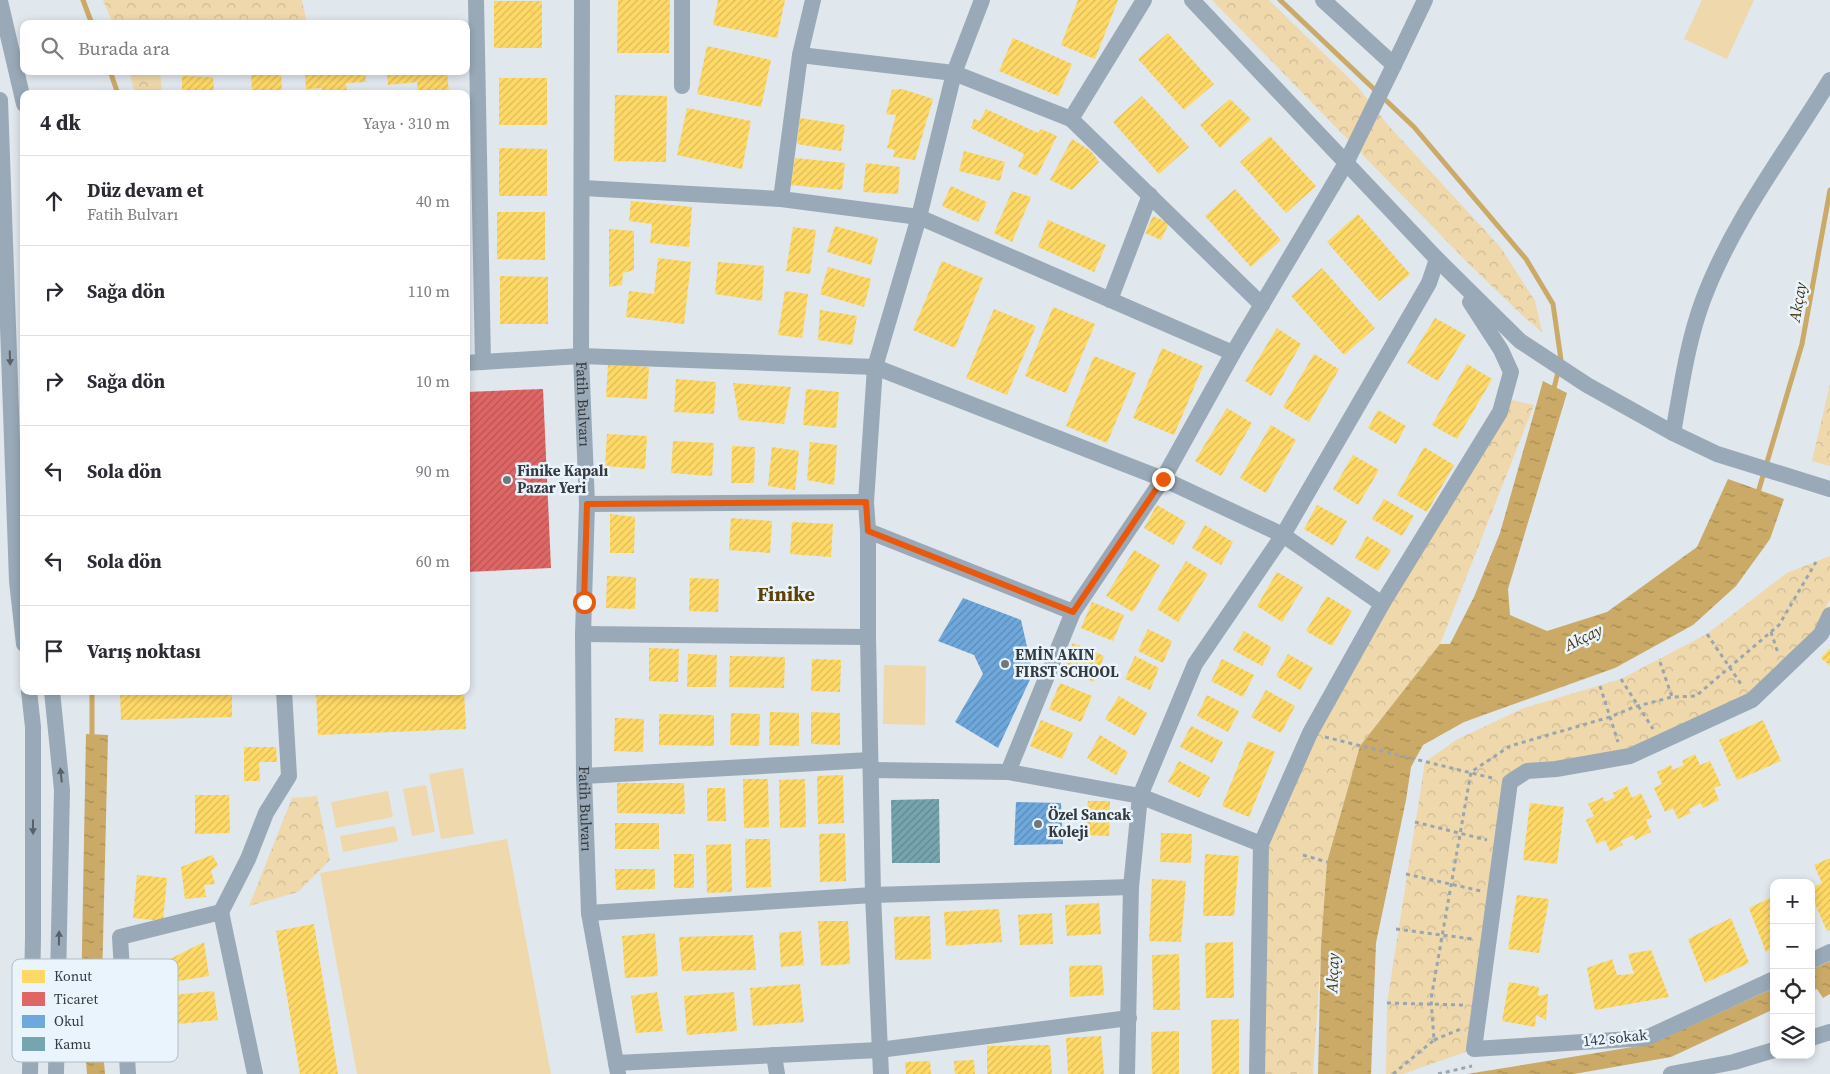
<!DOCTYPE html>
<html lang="tr">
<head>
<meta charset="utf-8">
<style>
  :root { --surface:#fff; --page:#f7f7f7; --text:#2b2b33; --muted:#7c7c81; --line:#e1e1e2 }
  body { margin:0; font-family:"Source Serif 4",serif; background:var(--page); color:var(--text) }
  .controls { position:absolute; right:15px; bottom:15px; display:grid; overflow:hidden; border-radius:10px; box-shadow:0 2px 8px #0003 }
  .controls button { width:45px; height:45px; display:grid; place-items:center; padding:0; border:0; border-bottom:1px solid var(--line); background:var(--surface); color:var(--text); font:25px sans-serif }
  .stop { position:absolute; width:15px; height:15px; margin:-11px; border:4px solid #ea580c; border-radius:50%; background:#fff }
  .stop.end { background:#ea580c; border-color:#fff; box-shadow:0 1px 5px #0008 }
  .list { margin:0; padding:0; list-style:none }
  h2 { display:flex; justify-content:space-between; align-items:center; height:65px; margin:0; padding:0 20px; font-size:21px }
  h2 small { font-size:16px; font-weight:400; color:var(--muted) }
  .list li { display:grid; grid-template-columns:32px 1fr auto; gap:15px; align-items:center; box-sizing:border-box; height:90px; padding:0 20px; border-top:1px solid var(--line) }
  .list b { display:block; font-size:19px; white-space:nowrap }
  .list p { margin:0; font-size:16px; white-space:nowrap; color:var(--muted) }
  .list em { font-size:16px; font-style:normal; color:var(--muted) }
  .icon { flex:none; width:28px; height:28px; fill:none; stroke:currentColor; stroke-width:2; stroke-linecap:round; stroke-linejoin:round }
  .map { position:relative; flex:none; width:1830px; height:1074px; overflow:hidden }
  .search { position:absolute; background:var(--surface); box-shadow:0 2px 8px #0003; left:20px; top:20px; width:450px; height:55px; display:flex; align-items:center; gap:12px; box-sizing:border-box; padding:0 18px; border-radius:10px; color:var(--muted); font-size:19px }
  .panel { position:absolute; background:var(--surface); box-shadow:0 2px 8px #0003; left:20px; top:90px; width:450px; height:605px; border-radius:10px }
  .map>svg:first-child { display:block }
</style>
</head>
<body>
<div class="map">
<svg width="1830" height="1074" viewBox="0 0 1830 1074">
  <defs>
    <pattern id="park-crowns" width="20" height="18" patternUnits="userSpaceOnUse" patternTransform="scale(1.25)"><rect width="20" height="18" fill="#efd8ac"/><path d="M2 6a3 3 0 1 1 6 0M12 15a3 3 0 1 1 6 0" fill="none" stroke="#ceba95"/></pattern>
    <pattern id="water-ripples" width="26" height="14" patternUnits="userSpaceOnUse" patternTransform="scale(1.25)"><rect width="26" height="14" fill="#caaa66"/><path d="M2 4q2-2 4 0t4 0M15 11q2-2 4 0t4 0" fill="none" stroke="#a58b55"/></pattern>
    <pattern id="homes-hatch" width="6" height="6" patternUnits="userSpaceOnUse" patternTransform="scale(1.25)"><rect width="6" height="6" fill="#ffd966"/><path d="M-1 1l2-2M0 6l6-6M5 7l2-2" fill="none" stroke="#dbbb5a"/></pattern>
    <pattern id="shops-hatch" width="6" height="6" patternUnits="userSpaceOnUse" patternTransform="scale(1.25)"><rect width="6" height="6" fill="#e06666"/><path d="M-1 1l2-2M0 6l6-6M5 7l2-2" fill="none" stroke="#b65555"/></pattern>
    <pattern id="schools-hatch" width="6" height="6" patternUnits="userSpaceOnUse" patternTransform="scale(1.25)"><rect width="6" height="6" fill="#6fa8dc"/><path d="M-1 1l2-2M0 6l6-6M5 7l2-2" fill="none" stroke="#5c8ab4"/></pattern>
    <pattern id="public-hatch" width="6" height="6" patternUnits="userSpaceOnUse" patternTransform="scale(1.25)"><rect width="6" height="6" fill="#76a5af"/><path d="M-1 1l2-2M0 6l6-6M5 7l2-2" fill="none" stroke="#628790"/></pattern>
  </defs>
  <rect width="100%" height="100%" fill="#e0e7ed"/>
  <path fill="url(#park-crowns)" d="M103 0H302L307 24H113Z
    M1212 0H1269L1357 86 1388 125 1501 248 1535 301 1542 332 1524 317 1469 264Z
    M129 71H160L162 94H135Z
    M1830 384V466L1812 461Z
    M1511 400 1534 405 1440 644 1360 746 1327 862 1313 1074H1257L1261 844 1310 733Z
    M1830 556V599L1818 626 1752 700 1661 742 1510 782 1474 1049 1403 1074H1386L1387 1003 1425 762 1456 740 1524 708 1621 679 1707 634 1787 573Z
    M317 796 330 860 298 892 249 906 292 798Z"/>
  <path fill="#efd8ac" d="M1702 0H1754L1727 59 1684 39Z
    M884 665 926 666 925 725 883 724Z
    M463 768 474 834 441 839 429 774Z
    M426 785 435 832 412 836 403 789Z
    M388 791 393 817 336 828 331 802Z
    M395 826 398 841 343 852 340 836Z
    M507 839 551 1074H357L320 873Z"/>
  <path fill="url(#water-ripples)" d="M1543 381 1567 393 1508 589 1510 615 1547 631 1607 612 1697 547 1728 479 1784 499 1770 539 1736 586 1693 625 1615 668 1464 722 1423 745 1411 767 1406 800 1376 943 1371 1074H1318L1321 946 1327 862 1360 746 1440 644H1450L1474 597 1500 533Z
    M86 734 108 735 101 1025 105 1074H87L81 1000Z
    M1830 961V994L1823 998 1817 989 1811 991V970Z
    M1774 988V1009L1671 1057 1574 1074H1467L1651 1044Z"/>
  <path fill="url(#homes-hatch)" d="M618 0H670L669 53H617Z
    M718 0H785L777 38 713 25Z
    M1078 0H1118L1095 59 1061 45Z
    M494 1H542V48H494Z
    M1168 33 1214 84 1184 110 1138 59Z
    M1013 38 1072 64 1058 96 999 71Z
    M707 46 771 60 761 107 697 94Z
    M251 71H281L282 94H252Z
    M305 71H365L366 82 346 83 347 94H322V88L306 89Z
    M387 71H447L449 94H418L417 82 388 85Z
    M182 76 213 77 214 94H182Z
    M499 78H547V125H499Z
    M902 89 933 99 915 160 893 157 895 150 887 148 896 115 886 114 892 90Z
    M615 95 667 96 666 162 614 161Z
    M1142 96 1189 147 1159 174 1113 122Z
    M1230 99 1251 119 1220 148 1200 125Z
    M687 108 751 121 742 169 677 155Z
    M986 109 1038 133 1041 129 1057 136 1037 176 1018 167 1024 154 971 128 974 119 980 121Z
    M800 118 845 125 841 151 797 144Z
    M1270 136 1316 186 1286 213 1240 162Z
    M1072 139 1091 151 1099 162 1072 190 1050 180Z
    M499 148 547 149V196H499Z
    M964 151 1005 162 1000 181 959 171Z
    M795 158 845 163 842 190 791 185Z
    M866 163 900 167 898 194 863 192Z
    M951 186 987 202 978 222 942 206Z
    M1235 189 1281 240 1251 267 1205 216Z
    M1012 191 1031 197 1012 242 994 233Z
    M631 201 692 207 689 247 650 243 652 224 629 221Z
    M497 212H545V260L497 259Z
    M1358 214 1410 274 1379 301 1327 242Z
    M1153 216 1169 223 1161 240 1145 233Z
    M1048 220 1106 245 1094 272 1038 247Z
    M835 226 878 238 871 265 827 252Z
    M793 227 816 230 810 274 786 271Z
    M609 229 634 231V270L623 273 622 285 609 287Z
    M658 258 691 262 684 324 626 317 629 291 654 294Z
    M942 261 983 278 955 348 913 330Z
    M718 262 764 266 762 301 715 294Z
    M828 267 871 279 864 307 820 294Z
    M1322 268 1375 328 1344 355 1291 296Z
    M500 276 548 277V324H500Z
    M785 291 808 294 802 338 778 335Z
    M1053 307 1095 324 1066 393 1025 376Z
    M994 309 1036 326 1007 395 966 378Z
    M820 310 857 316 852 345 818 340Z
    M1435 318 1466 335 1438 381 1407 363Z
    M1277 328 1301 344 1271 396 1245 381Z
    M1162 348 1203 366 1174 435 1133 418Z
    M1314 354 1339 369 1309 422 1283 407Z
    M1094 356 1136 373 1107 443 1066 426Z
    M608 364 649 367 647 399 606 397Z
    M1467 364 1492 379 1457 439 1432 425Z
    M676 379 716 382 714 414 674 412Z
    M733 383 791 387 784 424 739 420Z
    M806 389 839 392 836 428 803 425Z
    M1227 408 1252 423 1221 476 1195 461Z
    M1378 410 1406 426 1396 444 1368 428Z
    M1271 425 1296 440 1266 493 1240 478Z
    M607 434 647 436 645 469 605 466Z
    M673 441 714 443 712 476 671 473Z
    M810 442 837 445 834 485 807 480Z
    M732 446 755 447 754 483H731Z
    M772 447 799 451 795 490 768 486Z
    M1424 447 1454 465 1427 512 1397 495Z
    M1353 455 1379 470 1358 505 1333 489Z
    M1384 499 1414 516 1402 536 1372 519Z
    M1157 505 1186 522 1173 545 1144 528Z
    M1317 505 1347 521 1333 546 1304 529Z
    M610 514 635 517 634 553H610Z
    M731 518 772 521 770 553 729 550Z
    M792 522 833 524 831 557 790 554Z
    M1205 525 1233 542 1221 565 1192 548Z
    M1367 536 1391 550 1378 571 1355 558Z
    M1134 550 1160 565 1133 612 1106 596Z
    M1186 561 1208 574 1178 622 1157 609Z
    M1277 572 1303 587 1282 622 1257 606Z
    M607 576 636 577 635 609 606 608Z
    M690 578 719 579 718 612 689 611Z
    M1327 596 1352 611 1332 646 1306 631Z
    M1092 602 1124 615 1113 641 1081 628Z
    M1148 629 1172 641 1163 663 1138 651Z
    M1244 631 1271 647 1262 666 1233 650Z
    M1073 643 1104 656 1094 682 1062 669Z
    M649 648 679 649 678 682 649 681Z
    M1830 648V666L1821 658Z
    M688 654 717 655 716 687H687Z
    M1288 654 1313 668 1300 690 1276 676Z
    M730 656 785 657 784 688 729 687Z
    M1135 656 1159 668 1150 690 1125 679Z
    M812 659 841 660 840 692 811 691Z
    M1222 659 1254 675 1243 697 1211 681Z
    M1060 683 1092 696 1081 722 1049 709Z
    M1266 690 1295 706 1281 733 1251 717Z
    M120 691H232V717L121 720Z
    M316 691H464L466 729 318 735Z
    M1207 695 1239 711 1228 732 1197 716Z
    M1119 696 1147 713 1135 736 1105 719Z
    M770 712 799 713V746L769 745Z
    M811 712 840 713V745L811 744Z
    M731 713 760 714 759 746 730 745Z
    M659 714 714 715V746L659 745Z
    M615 718 644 719 643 752 614 751Z
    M1041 720 1073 733 1062 759 1030 746Z
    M1763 720 1781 761 1737 780 1719 740Z
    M1191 726 1223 742 1212 763 1180 747Z
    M1100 735 1128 752 1116 775 1087 758Z
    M1248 741 1275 752 1249 817 1222 806Z
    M244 747H276L277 762H259L260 781H244Z
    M1695 754 1700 765 1710 761 1721 785 1714 788 1719 800 1703 808 1701 803 1689 809 1691 813 1678 819 1673 808 1665 812 1654 788 1662 784 1657 772 1671 765 1673 770 1684 765 1682 761Z
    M1179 761 1210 777 1199 798 1168 782Z
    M843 775 844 823 818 824 817 776Z
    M743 779H768L769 827 744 828Z
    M805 779 806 827 780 828 779 780Z
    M617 783H684L685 814 617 813Z
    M1627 786 1632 798 1641 793 1652 817 1646 820 1651 832 1635 840 1633 835 1621 841 1623 845 1610 851 1605 840 1597 844 1586 820 1594 816 1588 804 1603 797 1605 802 1615 797 1613 793Z
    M707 788H725L726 821H707Z
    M195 795H229L230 833 195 834Z
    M1088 801H1110L1109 836 1084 835Z
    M1530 803 1564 807 1557 864 1523 860Z
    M615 823H659V849H615Z
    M845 833 846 881 820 882 819 834Z
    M1161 833 1192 834 1191 863 1160 862Z
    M745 839H770L771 887 746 888Z
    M731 844 732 892 707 893 706 845Z
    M674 854H694V888H674Z
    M1205 854 1239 856 1234 916H1203Z
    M212 855 218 865 211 871 215 884 204 885 206 897 185 899 181 867Z
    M1830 858V930L1827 931 1811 895V888L1822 883 1814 865Z
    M615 869H655V889L616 890Z
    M137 875 167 878 163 921 133 918Z
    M1152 879 1186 881 1181 942 1149 941Z
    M1517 895 1549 899 1539 953 1508 949Z
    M1774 896V948L1766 952 1749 908Z
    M1099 903 1101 934 1067 936 1065 905Z
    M999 909 1002 942 946 946 944 912Z
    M1052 913 1053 944 1020 945 1018 915Z
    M930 916 931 959 895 960 894 917Z
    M1731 918 1749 963 1705 983 1688 939Z
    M818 921H848L850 964 821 966Z
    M314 924 338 1074H300L276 931Z
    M801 931 804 965 781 967 779 933Z
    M655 933 658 976 625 978 622 936Z
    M753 935 756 970 682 971 679 937Z
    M204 942 209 976 154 985 150 969Z
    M1233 942 1234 998H1206L1205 943Z
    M1651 950 1669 997 1595 1010 1587 968 1612 959 1617 975 1634 974 1628 954Z
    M1179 954 1180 1010H1153L1152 955Z
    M1102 965 1104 995 1070 997 1069 966Z
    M1509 982 1539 987 1538 996 1548 994 1546 1020 1536 1015 1535 1027 1502 1021Z
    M800 984 804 1022 753 1026 750 988Z
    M214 991 218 1020 156 1026 153 997Z
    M657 992 663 1031 636 1033 631 996Z
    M734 992 737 1031 687 1035 684 996Z
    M1239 1019V1074H1212L1211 1020Z
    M1179 1031V1074H1152L1151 1032Z
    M1101 1036 1104 1074H1068L1066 1038Z
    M1050 1045 1052 1074H987V1046Z
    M974 1060 975 1074H955L954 1061Z
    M930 1061 931 1074H906L905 1062Z"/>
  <path fill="url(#shops-hatch)" d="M543 389 551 568 466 572V392Z"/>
  <path fill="url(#schools-hatch)" d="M963 598 1021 620 1033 673 998 748 955 722 983 674 974 655 938 641Z
    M1016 802 1061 803 1063 844 1014 845Z"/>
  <path fill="url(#public-hatch)" d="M939 799 940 863H892L891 800Z"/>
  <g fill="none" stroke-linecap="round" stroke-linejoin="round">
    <path stroke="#caaa66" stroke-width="5" d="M83 0 92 24
      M1280 0 1414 127 1526 259 1553 304 1561 360 1553 392
      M110 71 118 94
      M1757 496 1802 344 1830 190
      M92 741V691"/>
    <path stroke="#9aa6af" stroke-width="3" stroke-dasharray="4 4" stroke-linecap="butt" d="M1771 632 1778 653
      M1707 634 1743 687
      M1660 662 1672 697
      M1621 679 1653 729
      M1600 686 1618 742
      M1325 737 1496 779
      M1415 822 1487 840
      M1303 855 1327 862
      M1406 874 1481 891
      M1396 929 1472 939
      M1387 1003 1463 1005
      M1434 1040 1461 1029
      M1393 1074 1434 1040 1431 999 1471 772 1510 746 1610 717 1634 707 1672 697 1696 696 1779 625 1816 562
      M1438 1074 1472 1066"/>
    <g stroke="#99a9b7" stroke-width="16">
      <path d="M476 0 483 362"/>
      <path id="s1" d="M582 0 581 356 587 504 583 634 584 776 589 913 618 1074"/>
      <path d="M682 0V86"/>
      <path d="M1323 0 1394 65 1425 0"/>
      <path d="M0 1 24 104"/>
      <path d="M800 55 954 73 1071 119 1262 305"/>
      <path d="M0 100 17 581 24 644"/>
      <path d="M1071 119 1144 0"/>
      <path d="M583 188 781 199 919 217 1233 353"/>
      <path d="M781 199 800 55 813 0"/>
      <path d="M1437 259 1520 341 1587 385 1673 433 1717 454 1830 489"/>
      <path d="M1110 300 1150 195"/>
      <path d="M466 363 581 356 875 367 1163 479 1283 535 1382 604 1310 733 1261 844 1140 796 1008 772 872 770"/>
      <path d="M1673 433C1681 389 1687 343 1703 300 1733 220 1786 152 1830 80"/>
      <path d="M587 504 866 502"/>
      <path d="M868 531 1073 612"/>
      <path d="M1382 604 1500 412 1511 372 1501 350 1470 302"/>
      <path d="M583 634 868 637"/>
      <path d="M29 691 33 727V939L30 1074"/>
      <path d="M52 691 62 790 56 1074"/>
      <path d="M1008 772 1073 612 1163 479 1233 353 1346 163 1394 65"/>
      <path d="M584 776 870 760"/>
      <path d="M221 912 255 1074"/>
      <path d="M589 913 873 895 1131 887"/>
      <path d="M1811 961 1830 952"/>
      <path d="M1774 979 1646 1038 1474 1049 1510 782 1527 771 1556 769 1630 756 1752 700 1821 634 1830 615"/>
      <path d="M1811 1038 1830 1032"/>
      <path d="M774 1055 777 1074"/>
      <path d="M616 1063 879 1050 1129 1018"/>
      <path d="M128 1074 120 937 221 912 248 859 266 813 289 776 284 691"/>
      <path d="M881 1074 873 895 868 637V531L866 502 875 367 919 217 954 73 982 0"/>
      <path d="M1127 1074 1131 887 1140 796 1195 664 1283 535 1429 283 1437 259 1192 0"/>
      <path d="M1257 1074 1261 844"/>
      <path d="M1671 1074 1734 1062 1774 1050"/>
    </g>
  </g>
  <defs><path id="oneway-solid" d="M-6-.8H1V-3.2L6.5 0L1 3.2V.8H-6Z" transform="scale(1.25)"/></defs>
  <g fill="#586169">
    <use href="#oneway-solid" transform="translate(10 358) rotate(88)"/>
    <use href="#oneway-solid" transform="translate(61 775) rotate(-96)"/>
    <use href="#oneway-solid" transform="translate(33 827) rotate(90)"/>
    <use href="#oneway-solid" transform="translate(59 938) rotate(-89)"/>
  </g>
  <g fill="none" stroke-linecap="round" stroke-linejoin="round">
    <path stroke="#ea580c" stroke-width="6" d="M584 602 587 504 866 502 868 531 1073 612 1163 479"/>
  </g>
  <g fill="#71777c" stroke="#e9f4fd" stroke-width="2">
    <circle cx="507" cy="480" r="5"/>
    <circle cx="1005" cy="664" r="5"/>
    <circle cx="1038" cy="824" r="5"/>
  </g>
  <g text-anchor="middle" stroke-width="5" stroke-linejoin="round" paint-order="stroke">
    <g font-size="15" fill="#353a3f" stroke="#e9f4fd">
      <text dy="5" stroke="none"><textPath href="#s1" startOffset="404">Fatih Bulvarı</textPath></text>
      <text dy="5" stroke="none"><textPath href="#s1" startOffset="809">Fatih Bulvarı</textPath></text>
      <text transform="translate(1615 1038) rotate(-6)" y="5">142 sokak</text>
    </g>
    <g font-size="15" font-weight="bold" fill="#353a3f" stroke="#e9f4fd" text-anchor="start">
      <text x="517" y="476">Finike Kapalı<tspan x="517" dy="17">Pazar Yeri</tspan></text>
      <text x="1015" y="660">EMİN AKIN<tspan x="1015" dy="17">FIRST SCHOOL</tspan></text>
      <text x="1048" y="820">Özel Sancak<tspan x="1048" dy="17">Koleji</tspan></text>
    </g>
    <g font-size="16" font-style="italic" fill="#48330a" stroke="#e9f4fd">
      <text transform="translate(1797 302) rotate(-80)" y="6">Akçay</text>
      <text transform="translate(1583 637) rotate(-26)" y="6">Akçay</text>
      <text transform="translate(1332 973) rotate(-88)" y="6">Akçay</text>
    </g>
    <g font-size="20" font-weight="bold" fill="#5e4205" stroke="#e9f4fd">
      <text x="786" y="601">Finike</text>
    </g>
  </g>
  <rect x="12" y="959" width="166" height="103" rx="8" fill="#e9f4fd" stroke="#b3bcc4" stroke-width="1"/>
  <rect x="22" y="970" width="23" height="13" fill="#ffd966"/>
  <rect x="22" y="992" width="23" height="14" fill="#e06666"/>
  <rect x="22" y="1015" width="23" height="13" fill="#6fa8dc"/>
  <rect x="22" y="1037" width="23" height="14" fill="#76a5af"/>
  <g font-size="14" fill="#353a3f">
    <text x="54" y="981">Konut</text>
    <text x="54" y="1004">Ticaret</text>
    <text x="54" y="1026">Okul</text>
    <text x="54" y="1049">Kamu</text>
  </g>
</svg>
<div class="controls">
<button>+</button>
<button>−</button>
<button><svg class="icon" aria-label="locate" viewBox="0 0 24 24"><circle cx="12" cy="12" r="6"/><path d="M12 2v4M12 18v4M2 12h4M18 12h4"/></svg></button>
<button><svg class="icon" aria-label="layers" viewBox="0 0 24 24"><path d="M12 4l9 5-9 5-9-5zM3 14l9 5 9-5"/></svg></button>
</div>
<div class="stop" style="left:584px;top:602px"></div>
<div class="stop end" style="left:1163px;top:479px"></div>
<div class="search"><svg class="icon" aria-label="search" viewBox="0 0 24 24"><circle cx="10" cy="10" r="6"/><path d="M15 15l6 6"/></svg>Burada ara</div>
<section class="panel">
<h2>4 dk<small>Yaya · 310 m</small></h2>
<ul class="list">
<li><svg class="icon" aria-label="ahead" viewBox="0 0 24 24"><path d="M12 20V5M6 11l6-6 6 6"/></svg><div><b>Düz devam et</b><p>Fatih Bulvarı</p></div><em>40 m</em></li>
<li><svg class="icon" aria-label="right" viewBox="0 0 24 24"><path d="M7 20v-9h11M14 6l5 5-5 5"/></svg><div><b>Sağa dön</b></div><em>110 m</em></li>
<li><svg class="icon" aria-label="right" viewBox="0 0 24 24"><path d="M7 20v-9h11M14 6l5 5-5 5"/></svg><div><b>Sağa dön</b></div><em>10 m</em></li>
<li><svg class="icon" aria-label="left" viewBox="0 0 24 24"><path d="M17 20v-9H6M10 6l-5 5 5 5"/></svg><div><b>Sola dön</b></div><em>90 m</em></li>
<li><svg class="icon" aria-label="left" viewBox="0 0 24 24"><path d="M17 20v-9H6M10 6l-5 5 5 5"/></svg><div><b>Sola dön</b></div><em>60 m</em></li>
<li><svg class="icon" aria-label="arrive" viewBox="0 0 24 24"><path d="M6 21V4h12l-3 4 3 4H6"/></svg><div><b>Varış noktası</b></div></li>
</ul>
</section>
</div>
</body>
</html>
